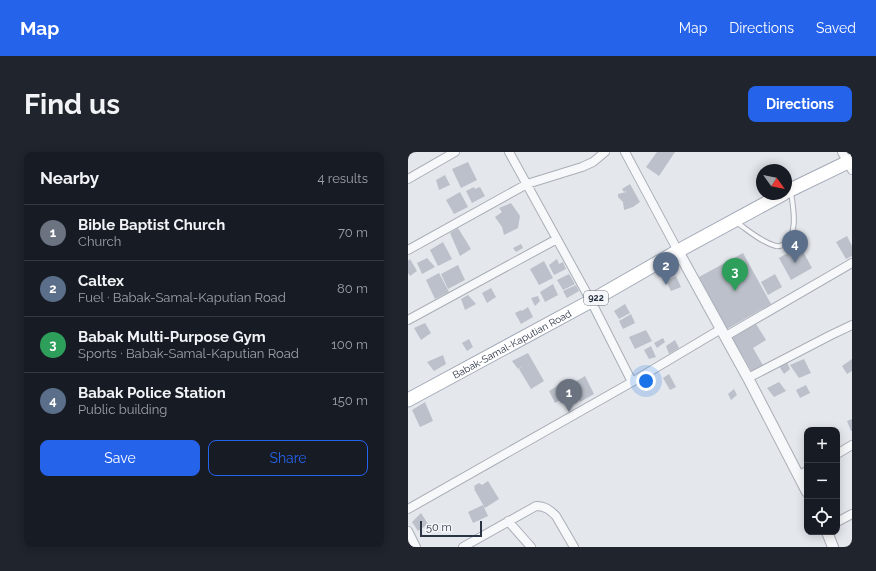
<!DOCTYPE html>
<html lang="en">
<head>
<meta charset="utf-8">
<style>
  :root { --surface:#171b24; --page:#20242c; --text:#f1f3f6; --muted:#9ea1a6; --line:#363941; --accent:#2563eb }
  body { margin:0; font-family:Raleway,sans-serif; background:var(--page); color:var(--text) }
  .controls { position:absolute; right:12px; bottom:12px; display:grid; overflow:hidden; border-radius:8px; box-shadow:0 2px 10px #0003 }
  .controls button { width:36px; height:36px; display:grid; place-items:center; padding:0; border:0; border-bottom:1px solid var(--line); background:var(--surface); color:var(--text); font:20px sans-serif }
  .compass { position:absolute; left:348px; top:12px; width:36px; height:36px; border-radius:50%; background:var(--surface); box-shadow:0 2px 10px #0003; rotate:123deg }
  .scale { position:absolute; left:12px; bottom:10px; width:62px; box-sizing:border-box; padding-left:4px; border:2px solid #2b3445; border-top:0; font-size:11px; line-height:14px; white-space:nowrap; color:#2b3445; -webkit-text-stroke:3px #f4f6f9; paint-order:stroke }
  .you { position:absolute; left:238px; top:229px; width:14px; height:14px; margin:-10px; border:3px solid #fff; border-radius:50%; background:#1a73e8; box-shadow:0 0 0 6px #1a73e833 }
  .badge { display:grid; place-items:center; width:26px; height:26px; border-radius:50%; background:var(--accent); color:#fff; font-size:13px; font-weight:700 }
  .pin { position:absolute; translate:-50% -33px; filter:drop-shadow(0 1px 2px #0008) }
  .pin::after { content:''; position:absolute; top:21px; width:14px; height:12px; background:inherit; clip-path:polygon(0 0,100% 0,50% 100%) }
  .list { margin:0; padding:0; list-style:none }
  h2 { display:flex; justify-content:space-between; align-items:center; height:52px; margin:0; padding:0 16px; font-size:17px }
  h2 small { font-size:13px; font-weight:400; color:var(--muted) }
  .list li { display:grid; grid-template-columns:26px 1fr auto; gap:12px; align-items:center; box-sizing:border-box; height:56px; padding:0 16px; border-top:1px solid var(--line) }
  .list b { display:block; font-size:15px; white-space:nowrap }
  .list p { margin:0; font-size:13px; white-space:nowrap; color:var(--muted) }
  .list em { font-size:13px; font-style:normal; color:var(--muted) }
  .actions { display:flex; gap:8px; padding:12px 16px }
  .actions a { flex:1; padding:9px 0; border:1px solid var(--accent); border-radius:8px; text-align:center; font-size:14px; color:var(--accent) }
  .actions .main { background:var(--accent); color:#fff }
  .icon { flex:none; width:22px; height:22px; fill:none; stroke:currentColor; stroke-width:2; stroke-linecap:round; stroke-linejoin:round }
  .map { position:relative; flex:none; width:444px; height:395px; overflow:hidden; border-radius:8px }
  header { display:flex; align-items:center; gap:24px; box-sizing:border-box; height:56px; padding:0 20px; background:var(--accent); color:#fff }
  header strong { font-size:19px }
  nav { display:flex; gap:22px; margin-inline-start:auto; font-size:14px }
  .intro { display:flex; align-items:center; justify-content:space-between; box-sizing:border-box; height:96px; padding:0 24px }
  h1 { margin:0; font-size:28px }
  .button { padding:10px 18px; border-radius:8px; background:var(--accent); color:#fff; font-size:14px; font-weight:700 }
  main { display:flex; gap:24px; padding:0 24px }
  aside { flex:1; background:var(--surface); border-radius:8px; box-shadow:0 2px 10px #0003 }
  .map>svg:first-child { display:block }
</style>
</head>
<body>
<header>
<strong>Map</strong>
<nav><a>Map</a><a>Directions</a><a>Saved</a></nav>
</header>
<div class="intro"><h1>Find us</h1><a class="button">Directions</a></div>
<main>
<aside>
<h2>Nearby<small>4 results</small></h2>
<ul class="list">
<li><span class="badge" style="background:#6b7280">1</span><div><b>Bible Baptist Church</b><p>Church</p></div><em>70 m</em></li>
<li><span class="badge" style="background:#5c6f8a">2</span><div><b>Caltex</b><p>Fuel · Babak-Samal-Kaputian Road</p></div><em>80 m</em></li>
<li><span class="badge" style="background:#2e9e5b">3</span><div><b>Babak Multi-Purpose Gym</b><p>Sports · Babak-Samal-Kaputian Road</p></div><em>100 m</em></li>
<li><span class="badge" style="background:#5c6f8a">4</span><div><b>Babak Police Station</b><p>Public building</p></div><em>150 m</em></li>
</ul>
<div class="actions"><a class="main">Save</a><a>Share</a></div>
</aside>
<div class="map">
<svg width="444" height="395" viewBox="0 0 444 395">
  <rect width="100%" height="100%" fill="#e4e7ec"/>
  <path fill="#bbc0ca" d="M249 0H267L251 24 238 15Z
    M60 10 69 28 53 36 44 17Z
    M37 23 42 33 31 38 28 28Z
    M222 32 232 50 225 55 216 58 215 50 210 45V42L218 40V39L216 40 214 37Z
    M66 35 67 37 72 35 77 44 64 51 58 39Z
    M52 40 60 55 46 62 38 48Z
    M103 51 112 64 110 76 96 83 94 75 87 65 94 60 91 56Z
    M50 76 63 97 52 104 42 81Z
    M439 84 444 94V104L438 107 428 90Z
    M35 90 44 107 30 114 22 98Z
    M113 92 115 96 108 100 105 96Z
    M392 94 404 116 383 128 371 106Z
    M335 101 363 152 319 177 291 125Z
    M19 106 27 115 14 122 9 111Z
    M2 107 9 119 2 124 0 121V109Z
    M149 107 151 112 155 110 158 117 146 123 141 113Z
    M136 109 145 126 131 133 122 117Z
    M50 113 57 128 40 137 33 122Z
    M31 121 41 140 27 147 18 128Z
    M161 122 167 132 155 138 149 128Z
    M367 122 374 135 360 143 353 130Z
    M268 124 273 135 263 139 258 129Z
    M145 132 150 143 137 150 132 140Z
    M168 133 171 139 159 146 155 139Z
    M83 136 88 145 79 151 74 141Z
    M60 143 68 152 57 158 53 147Z
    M130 144 132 149 127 154 123 146Z
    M217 152 222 161 211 167 206 159Z
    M120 155 125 165 113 172 107 161 113 158 114 159Z
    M223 162 227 171 215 177 211 169Z
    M17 171 23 181 13 188 6 176Z
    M348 172 358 188 345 196 356 215 345 222 324 186Z
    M238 178 244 189 227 197 221 185Z
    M255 186 257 190 249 196 246 191Z
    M61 187 65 195 59 199 54 191Z
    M267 188 271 196 261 202 258 194Z
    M243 194 248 205 241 207 236 198Z
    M120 201 136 229 123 237 111 217 114 214 110 217 104 209Z
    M35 203 38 212 26 219 19 210Z
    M396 207 403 221 391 226 382 213Z
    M444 207V219L439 222 434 214Z
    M379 210 382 217 376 222 371 214Z
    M261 222 268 235 262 238 255 226Z
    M177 224 186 242 172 250 162 233Z
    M371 230 378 239 366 245 359 236Z
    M152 232 158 242 153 245 154 247 147 251 141 239Z
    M398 233 402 241 392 246 388 238Z
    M326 237 329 243 323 248 320 242Z
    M17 250 25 269 12 275 4 258Z
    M444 267V279H443L439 269Z
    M80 329 91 347 77 356 66 337H67L66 334 71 331 74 333Z
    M75 353 80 364 65 371 60 360Z
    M13 361 20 372 10 379 4 370Z"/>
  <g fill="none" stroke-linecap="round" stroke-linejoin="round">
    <g stroke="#a9aeb7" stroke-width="6">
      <path id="service" d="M328 70C340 78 353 90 368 94 371 95 373 94 376 92 391 83 385 55 383 40"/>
    </g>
    <g stroke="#a9aeb7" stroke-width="10">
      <path id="minor" d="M101 0 183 149 224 230
        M217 0 270 99
        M434 0 444 18
        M0 27 47 0
        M0 98 119 32 174 15 185 10 197 0
        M0 168 149 87
        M318 184 444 111
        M340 226 423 183 444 173
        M429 302 444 293
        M391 323 399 319
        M0 357 224 230 313 177
        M100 369 123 395
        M429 370 444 362
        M0 379 8 395
        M55 395 128 354C137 354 142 358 148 364L166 395"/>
    </g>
    <g stroke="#a9aeb7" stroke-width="12">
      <path id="tertiary" d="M270 99 340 226 399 340
        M419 380 425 395"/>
    </g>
    <g stroke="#a3abb8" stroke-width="15">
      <g id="primary">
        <path d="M378 40 444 8"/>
        <path id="s1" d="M0 248 183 149 270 99 375 42"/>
      </g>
    </g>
    <use href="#service" stroke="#f7f8fa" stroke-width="4"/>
    <use href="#minor" stroke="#f7f8fa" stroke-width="8"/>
    <use href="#tertiary" stroke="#f7f8fa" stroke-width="10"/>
    <use href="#primary" stroke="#fff" stroke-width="13"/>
  </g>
  <g text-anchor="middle" stroke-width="3.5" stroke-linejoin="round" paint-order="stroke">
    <rect fill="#f4f6f9" stroke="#676e7b" stroke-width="1" x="176" y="139" width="24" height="14" rx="3"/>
    <g font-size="9" font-weight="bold" fill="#2b3445">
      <text x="188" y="149">922</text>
    </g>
    <g font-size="10" fill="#2b3445" stroke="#f4f6f9">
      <text dy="4" stroke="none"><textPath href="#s1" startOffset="118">Babak-Samal-Kaputian Road</textPath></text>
    </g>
  </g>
</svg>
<div class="controls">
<button>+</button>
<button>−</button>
<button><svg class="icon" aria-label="locate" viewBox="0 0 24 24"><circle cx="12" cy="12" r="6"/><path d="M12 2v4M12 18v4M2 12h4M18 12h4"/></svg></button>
</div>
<svg class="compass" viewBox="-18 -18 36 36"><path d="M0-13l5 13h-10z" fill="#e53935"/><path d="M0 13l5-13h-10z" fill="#9ea1a6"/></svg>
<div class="scale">50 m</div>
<div class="you"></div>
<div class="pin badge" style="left:161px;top:260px;background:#6b7280">1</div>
<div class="pin badge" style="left:258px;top:133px;background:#5c6f8a">2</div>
<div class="pin badge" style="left:327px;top:139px;background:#2e9e5b">3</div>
<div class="pin badge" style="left:387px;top:111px;background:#5c6f8a">4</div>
</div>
</main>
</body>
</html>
